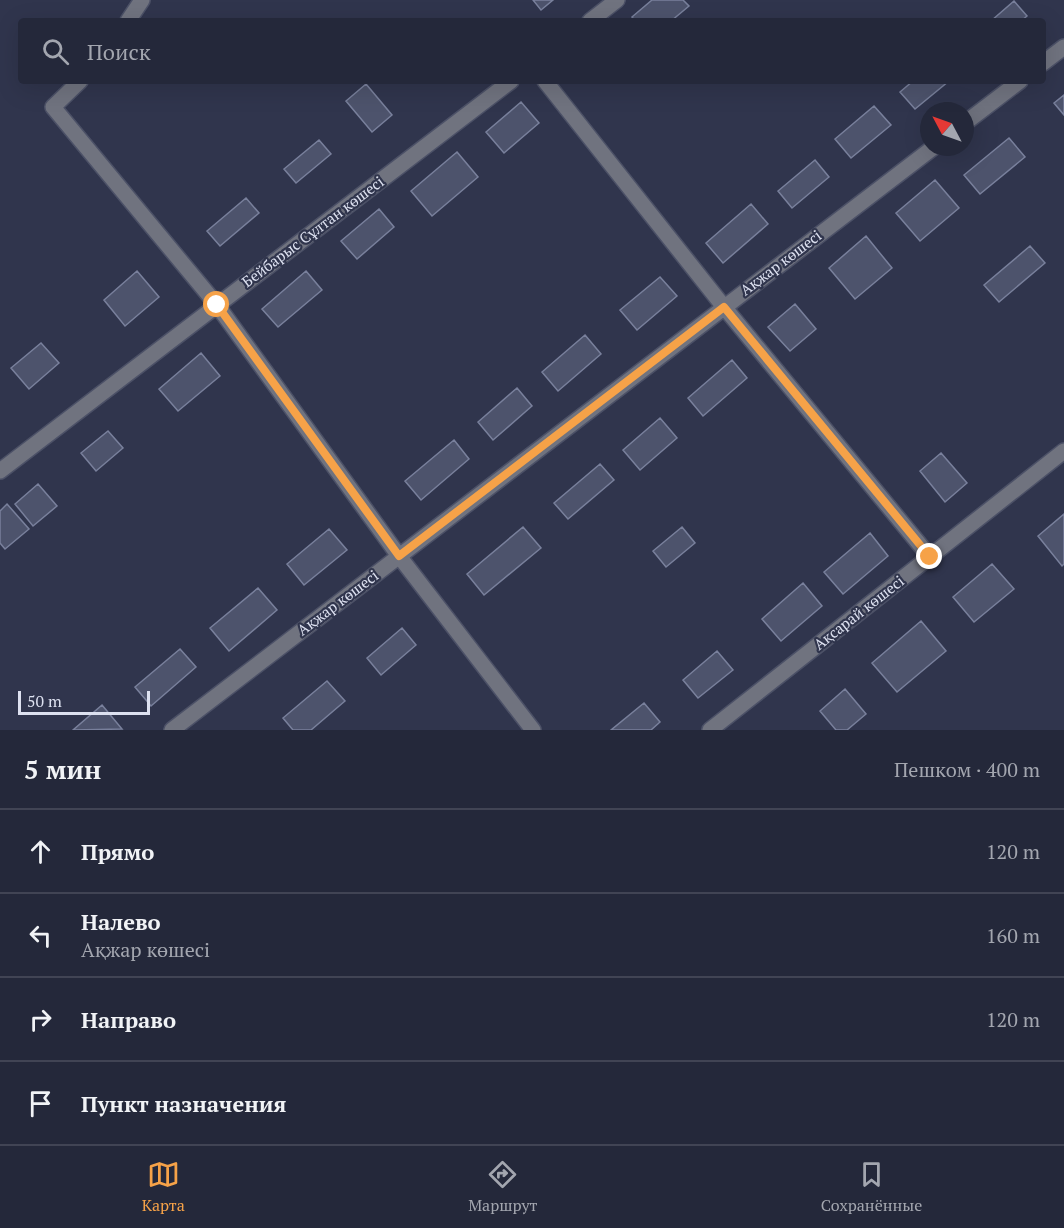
<!DOCTYPE html>
<html lang="ru">
<head>
<meta charset="utf-8">
<style>
  :root { --surface:#24283a; --page:#2c3042; --text:#f1f3f6; --muted:#a3a6af; --line:#414454; --accent:#f6a248 }
  body { margin:0; font-family:"PT Serif",serif; background:var(--page); color:var(--text) }
  .compass { position:absolute; left:920px; top:102px; width:54px; height:54px; border-radius:50%; background:var(--surface); box-shadow:0 6px 24px #0002; rotate:311deg }
  .scale { position:absolute; left:18px; bottom:15px; width:132px; box-sizing:border-box; padding-left:6px; border:3px solid #dde1f0; border-top:0; font-size:16px; line-height:21px; white-space:nowrap; color:#dde1f0; -webkit-text-stroke:4px #30354d; paint-order:stroke }
  .stop { position:absolute; width:18px; height:18px; margin:-14px; border:4px solid #f6a248; border-radius:50%; background:#fff }
  .stop.end { background:#f6a248; border-color:#fff; box-shadow:0 2px 6px #0008 }
  .list { margin:0; padding:0; list-style:none }
  h2 { display:flex; justify-content:space-between; align-items:center; height:78px; margin:0; padding:0 24px; font-size:26px }
  h2 small { font-size:20px; font-weight:400; color:var(--muted) }
  .list li { display:grid; grid-template-columns:39px 1fr auto; gap:18px; align-items:center; box-sizing:border-box; height:84px; padding:0 24px; border-top:2px solid var(--line) }
  .list b { display:block; font-size:22px; white-space:nowrap }
  .list p { margin:0; font-size:20px; white-space:nowrap; color:var(--muted) }
  .list em { font-size:20px; font-style:normal; color:var(--muted) }
  .icon { flex:none; width:33px; height:33px; fill:none; stroke:currentColor; stroke-width:2; stroke-linecap:round; stroke-linejoin:round }
  .map { position:relative; flex:none; width:1064px; height:730px; overflow:hidden }
  .search { position:absolute; background:var(--surface); box-shadow:0 6px 24px #0002; left:18px; right:18px; top:18px; height:66px; display:flex; align-items:center; gap:15px; box-sizing:border-box; padding:0 21px; border-radius:6px; color:var(--muted); font-size:22px }
  .sheet { height:414px; background:var(--surface) }
  nav { display:flex; justify-content:space-around; align-items:center; box-sizing:border-box; height:84px; border-top:2px solid var(--line); background:var(--surface); font-size:16px; color:var(--muted) }
  nav a { display:grid; justify-items:center; gap:3px }
  nav .on { color:var(--accent) }
  .map>svg:first-child { display:block }
</style>
</head>
<body>
<div class="map">
<svg width="1064" height="730" viewBox="0 0 1064 730">
  <rect width="100%" height="100%" fill="#30354d"/>
  <path fill="#4d536c" stroke="#79809c" stroke-width="1.5" d="M533 0H553L541 10Z
    M652 0H683L689 6 671 21H636L632 17Z
    M1014 1 1027 16 1021 21H991Z
    M913 81H949L915 109 900 92Z
    M366 84 392 115 372 132 346 101Z
    M1064 95V115L1054 103Z
    M521 102 539 123 504 153 486 132Z
    M874 106 891 125 851 158 835 139Z
    M1009 138 1025 157 980 194 964 175Z
    M319 140 331 154 296 183 284 169Z
    M457 152 478 177 432 216 411 191Z
    M815 160 829 177 792 208 778 191Z
    M935 180 959 208 920 241 896 213Z
    M246 198 259 213 220 246 207 231Z
    M751 204 768 224 723 263 706 243Z
    M379 209 394 227 357 259 341 241Z
    M866 236 892 268 855 299 829 268Z
    M1030 246 1045 263 999 302 984 285Z
    M137 271 159 297 125 326 104 300Z
    M306 271 322 290 278 327 262 309Z
    M660 277 677 296 637 330 620 310Z
    M795 304 816 329 790 351 768 327Z
    M585 335 601 354 558 391 542 372Z
    M41 343 59 363 29 389 11 368Z
    M201 353 220 376 178 411 159 389Z
    M732 360 747 378 703 416 688 398Z
    M517 388 532 406 493 440 478 422Z
    M660 418 677 438 640 470 623 450Z
    M108 431 123 448 96 471 81 453Z
    M454 440 469 459 421 500 405 481Z
    M941 453 967 483 945 502 920 471Z
    M600 464 614 480 568 519 554 503Z
    M38 484 57 506 33 526 15 504Z
    M7 504 29 529 5 549 0 543V511Z
    M1064 514V564L1062 566 1038 536Z
    M523 527 541 548 484 595 467 574Z
    M682 527 695 543 666 567 653 551Z
    M329 529 347 550 304 585 287 564Z
    M870 533 888 556 843 594 824 572Z
    M992 564 1014 589 974 622 953 597Z
    M803 583 822 606 781 641 762 619Z
    M258 588 277 610 229 651 210 628Z
    M921 621 946 651 897 692 872 663Z
    M402 628 416 645 381 675 367 658Z
    M180 649 196 667 151 706 135 687Z
    M717 651 733 670 698 698 683 680Z
    M327 681 345 701 311 730H293L283 718Z
    M845 689 866 714 847 730H836L820 711Z
    M644 703 660 722 651 730H611Z
    M102 705 122 729 73 730Z"/>
  <g fill="none" stroke-linecap="round" stroke-linejoin="round">
    <g stroke="#4c5167" stroke-width="18">
      <path id="minor" d="M128 21 142 0
        M590 21 617 0
        M1043 63 1064 47
        M80 81 53 107 217 305 399 556 533 730
        M545 81 724 307 930 557
        M965 123 1020 81
        M0 471 511 81
        M172 730 934 147
        M710 730 1064 451"/>
    </g>
    <use href="#minor" stroke="#70737f" stroke-width="15"/>
  </g>
  <g fill="none" stroke-linecap="round" stroke-linejoin="round">
    <path stroke="#f6a248" stroke-width="8" d="M217 305 399 556 724 307 930 557"/>
  </g>
  <g text-anchor="middle" stroke-width="4.5" stroke-linejoin="round" paint-order="stroke">
    <g font-size="15" fill="#dde1f0" stroke="#30354d">
      <text transform="translate(313 232) rotate(-37)" y="5">Бейбарыс Сұлтан көшесі</text>
      <text transform="translate(781 263) rotate(-37)" y="5">Ақжар көшесі</text>
      <text transform="translate(338 603) rotate(-37)" y="5">Ақжар көшесі</text>
      <text transform="translate(859 613) rotate(-38)" y="5">Ақсарай көшесі</text>
    </g>
  </g>
</svg>
<svg class="compass" viewBox="-18 -18 36 36"><path d="M0-13l5 13h-10z" fill="#e53935"/><path d="M0 13l5-13h-10z" fill="#a3a6af"/></svg>
<div class="scale">50 m</div>
<div class="stop" style="left:217px;top:305px"></div>
<div class="stop end" style="left:930px;top:557px"></div>
<div class="search"><svg class="icon" aria-label="search" viewBox="0 0 24 24"><circle cx="10" cy="10" r="6"/><path d="M15 15l6 6"/></svg>Поиск</div>
</div>
<section class="sheet">
<h2>5 мин<small>Пешком · 400 m</small></h2>
<ul class="list">
<li><svg class="icon" aria-label="ahead" viewBox="0 0 24 24"><path d="M12 20V5M6 11l6-6 6 6"/></svg><div><b>Прямо</b></div><em>120 m</em></li>
<li><svg class="icon" aria-label="left" viewBox="0 0 24 24"><path d="M17 20v-9H6M10 6l-5 5 5 5"/></svg><div><b>Налево</b><p>Ақжар көшесі</p></div><em>160 m</em></li>
<li><svg class="icon" aria-label="right" viewBox="0 0 24 24"><path d="M7 20v-9h11M14 6l5 5-5 5"/></svg><div><b>Направо</b></div><em>120 m</em></li>
<li><svg class="icon" aria-label="arrive" viewBox="0 0 24 24"><path d="M6 21V4h12l-3 4 3 4H6"/></svg><div><b>Пункт назначения</b></div></li>
</ul>
</section>
<nav>
<a class="on"><svg class="icon" aria-label="map" viewBox="0 0 24 24"><path d="M3 6l6-2 6 2 6-2v14l-6 2-6-2-6 2zM9 4v14M15 6v14"/></svg>Карта</a>
<a><svg class="icon" aria-label="directions" viewBox="0 0 24 24"><path d="M12 3l9 9-9 9-9-9zM9 14v-3h6M13 9l2 2-2 2"/></svg>Маршрут</a>
<a><svg class="icon" aria-label="saved" viewBox="0 0 24 24"><path d="M7 4h10v16l-5-4-5 4z"/></svg>Сохранённые</a>
</nav>
</body>
</html>
